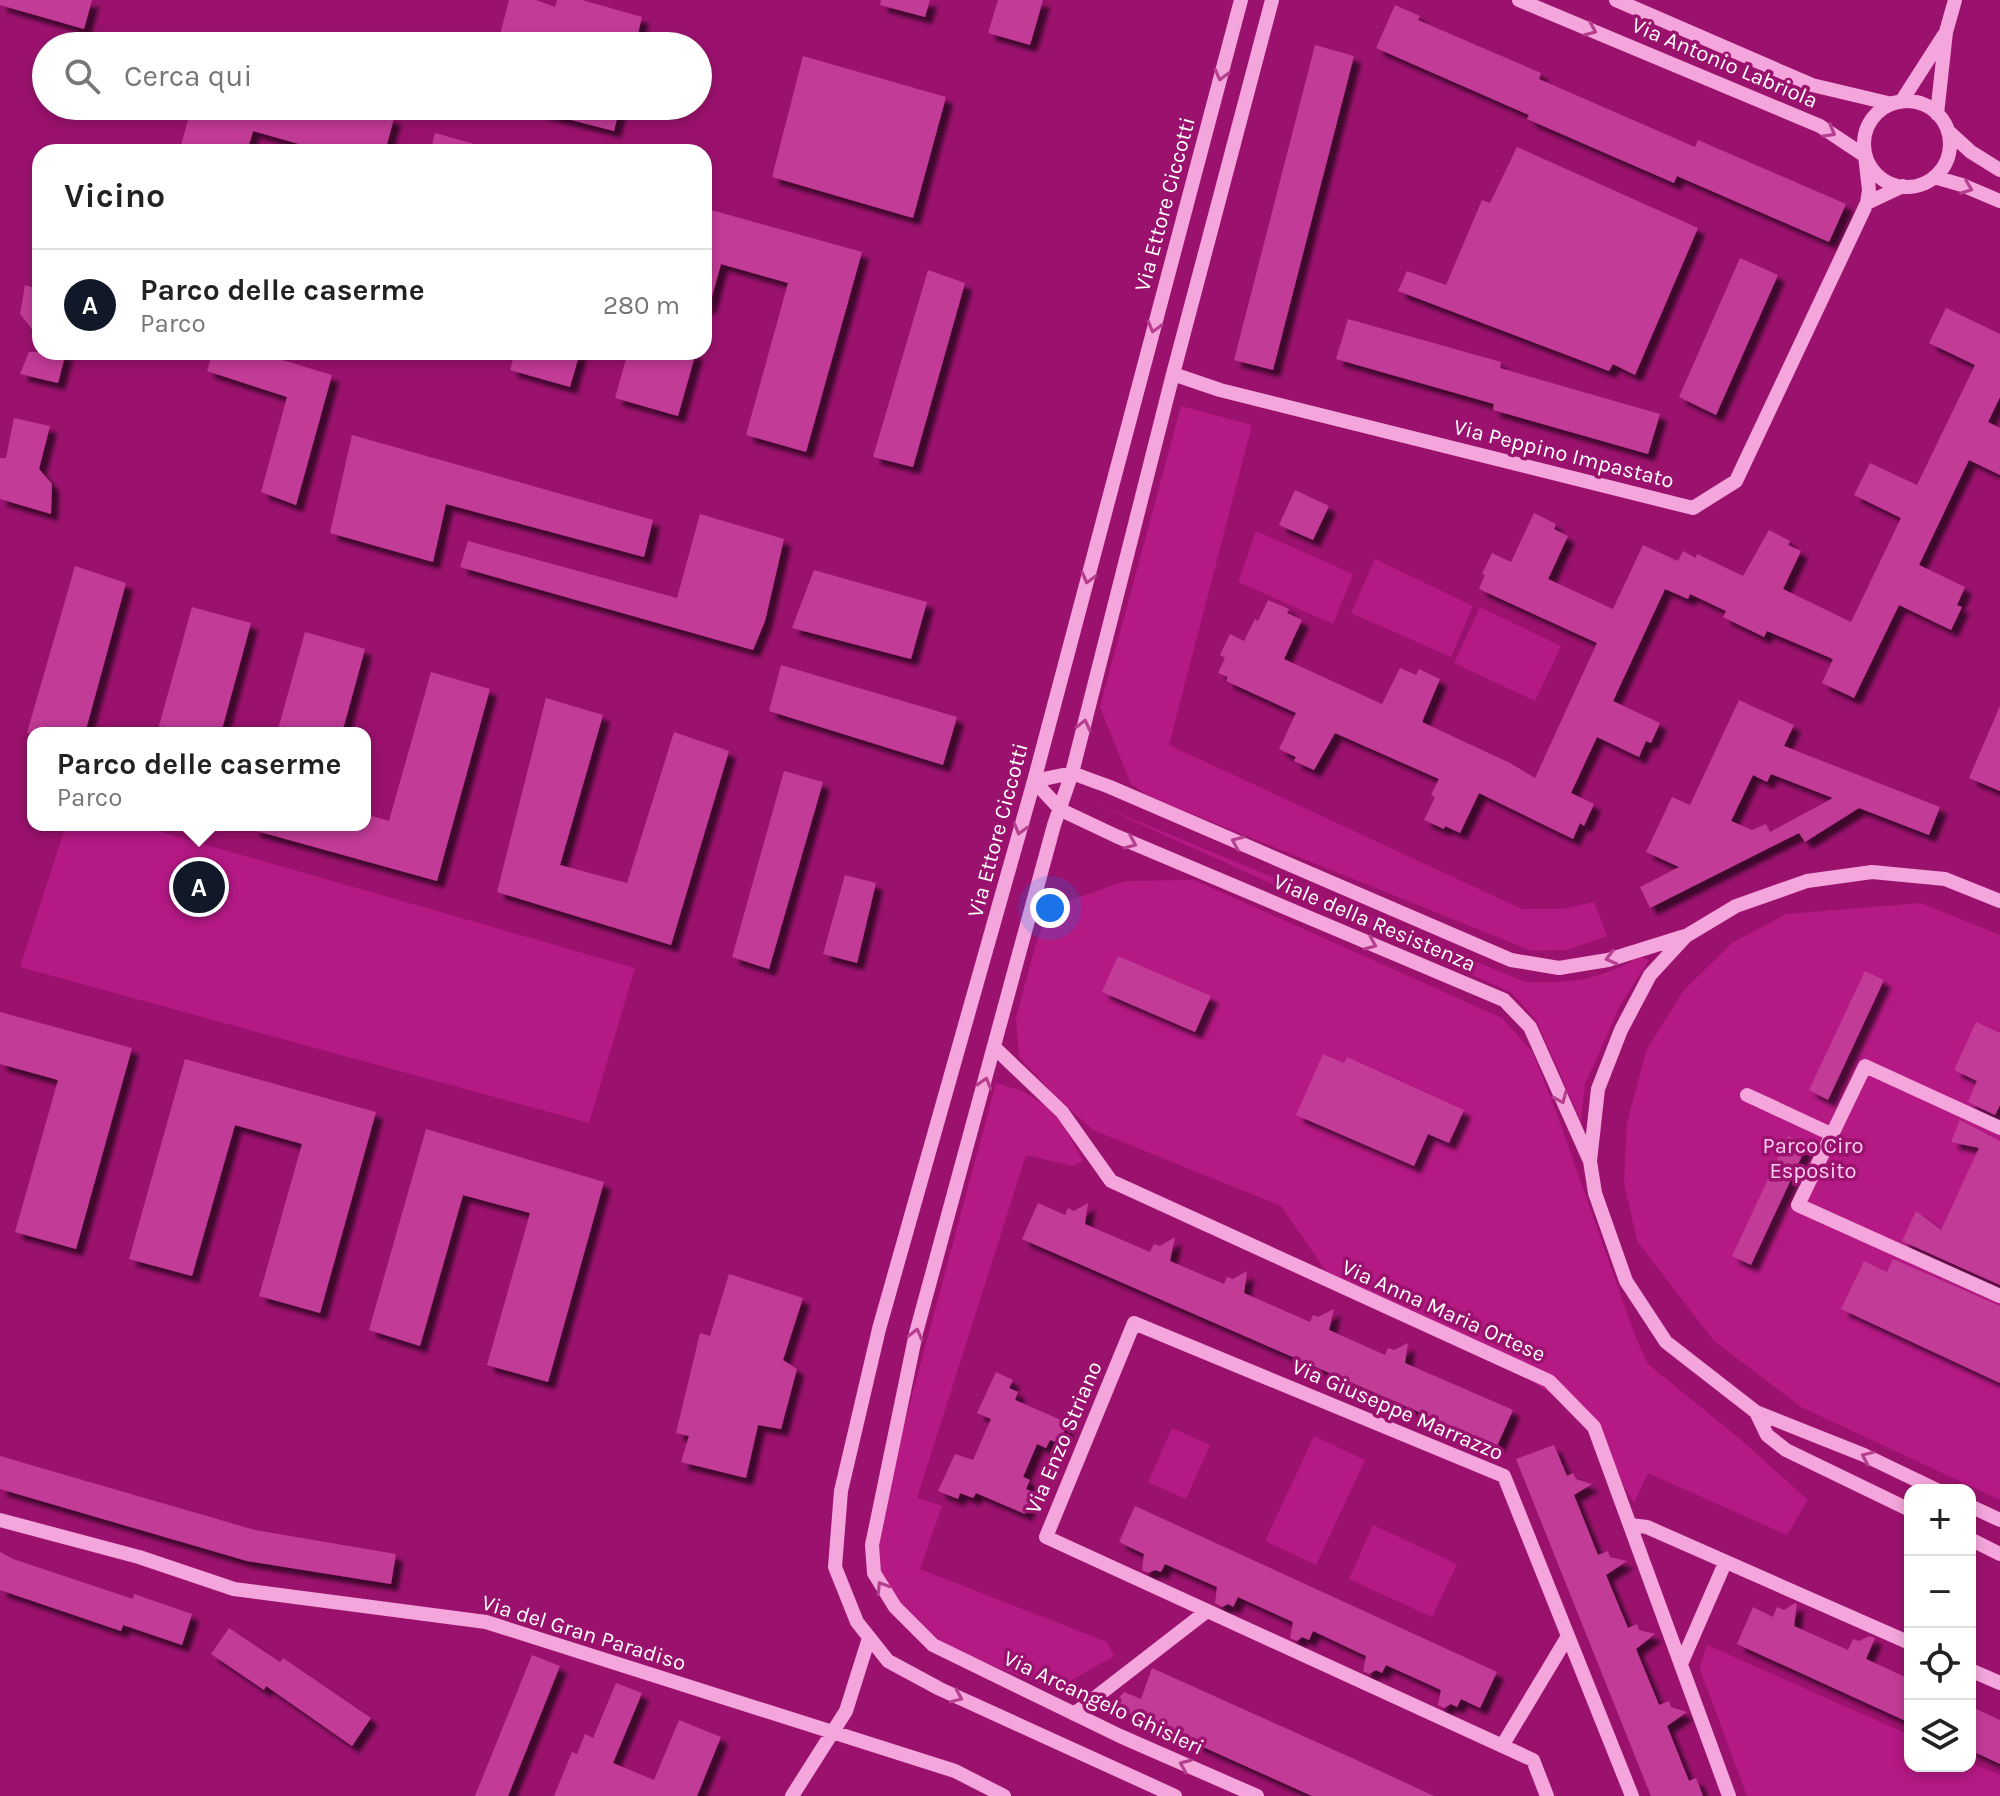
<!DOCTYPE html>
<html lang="it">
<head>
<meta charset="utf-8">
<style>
  :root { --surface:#fff; --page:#f2f2f2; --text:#222; --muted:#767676; --line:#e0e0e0; --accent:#111827 }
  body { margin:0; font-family:Karla,sans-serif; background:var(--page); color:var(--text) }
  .controls { position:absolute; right:24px; bottom:24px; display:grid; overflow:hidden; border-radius:16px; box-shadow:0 4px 12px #0003 }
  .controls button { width:72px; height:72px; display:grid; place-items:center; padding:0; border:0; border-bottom:2px solid var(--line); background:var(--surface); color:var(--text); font:40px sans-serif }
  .you { position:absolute; left:1050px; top:908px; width:28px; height:28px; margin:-20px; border:6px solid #fff; border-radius:50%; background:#1a73e8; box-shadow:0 0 0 12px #1a73e833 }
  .badge { display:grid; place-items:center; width:52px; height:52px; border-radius:50%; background:var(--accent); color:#fff; font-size:26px; font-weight:700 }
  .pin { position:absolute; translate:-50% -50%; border:4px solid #fff; box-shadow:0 2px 8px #0006 }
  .popup { position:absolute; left:27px; top:727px; width:344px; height:104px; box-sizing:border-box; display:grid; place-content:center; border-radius:16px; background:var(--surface); filter:drop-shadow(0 2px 6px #0005); font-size:26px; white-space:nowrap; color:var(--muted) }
  .popup b { font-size:30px; color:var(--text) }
  .popup::after { content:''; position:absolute; left:50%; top:100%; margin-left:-16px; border:16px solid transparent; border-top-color:var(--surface) }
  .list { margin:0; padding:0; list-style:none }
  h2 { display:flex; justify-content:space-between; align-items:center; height:104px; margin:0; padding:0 32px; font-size:34px }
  h2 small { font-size:26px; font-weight:400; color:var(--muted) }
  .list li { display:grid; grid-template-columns:52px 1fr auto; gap:24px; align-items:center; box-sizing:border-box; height:112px; padding:0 32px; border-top:2px solid var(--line) }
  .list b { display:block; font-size:30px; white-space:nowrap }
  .list p { margin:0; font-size:26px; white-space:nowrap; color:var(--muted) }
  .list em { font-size:26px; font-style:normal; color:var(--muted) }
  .icon { flex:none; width:44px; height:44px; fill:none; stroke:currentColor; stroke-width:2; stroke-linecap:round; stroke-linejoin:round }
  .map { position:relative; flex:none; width:2000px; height:1796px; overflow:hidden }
  .search { position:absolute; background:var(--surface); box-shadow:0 4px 12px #0003; left:32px; top:32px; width:680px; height:88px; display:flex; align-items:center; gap:20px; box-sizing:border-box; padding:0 28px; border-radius:44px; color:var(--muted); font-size:30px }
  .panel { position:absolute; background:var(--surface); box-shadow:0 4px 12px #0003; left:32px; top:144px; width:680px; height:216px; border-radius:24px }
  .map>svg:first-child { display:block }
</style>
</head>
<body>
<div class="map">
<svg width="2000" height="1796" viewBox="0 0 2000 1796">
  <defs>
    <filter id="shadow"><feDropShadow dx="7" dy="7" stdDeviation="2" flood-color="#0009"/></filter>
  </defs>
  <rect width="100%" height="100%" fill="#9b126e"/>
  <path fill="#b51984" d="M1181 406 1252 425 1169 745 1522 909H1563L1594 902 1607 936 1567 950 1532 951 1150 797 1131 784 1100 707Z
    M1256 531 1353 574 1333 624 1238 582Z
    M1375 559 1473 606 1451 657 1351 613Z
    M1480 607 1561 646 1535 701 1454 663Z
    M1094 803 1525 982C1576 983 1594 981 1640 957L1649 960 1621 1004 1585 1084 1581 1121 1536 1020 1512 993Z
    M66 825H137L635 968 589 1123 20 967Z
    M1194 880 1502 1018 1533 1053 1558 1117 1634 1333 1648 1364 1740 1439 1808 1500 1787 1535 1648 1473 1634 1503 1580 1413 1497 1358 1335 1284 1281 1206 1093 1130 1058 1099 1019 1057 1016 1018 1035 947 1049 908 1125 881Z
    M1921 903 2000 935V1500L1801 1407 1714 1341 1637 1241 1624 1182 1627 1123 1646 1051 1684 990 1732 943 1786 914Z
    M996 1083 1022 1091 1057 1113 1083 1161 1073 1166 1026 1155 917 1498 942 1506 920 1569 1107 1642 1114 1656 1054 1690 921 1636 890 1599 872 1545Z
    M1172 1428 1210 1445 1186 1499 1148 1482Z
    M1314 1436 1365 1460 1316 1565 1265 1541Z
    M1373 1525 1457 1564 1432 1617 1349 1579Z
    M1707 1645 1910 1735V1766H1970V1762L2000 1775V1796H1747L1702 1675 1700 1666Z"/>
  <path fill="#c23a97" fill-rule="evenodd" filter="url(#shadow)" d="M0 0H92L84 29 0 5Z
    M509 0H536L555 7 557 0H582L642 17 635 46H497Z
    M881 0H930L925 17 880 5Z
    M998 0H1043L1030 45 988 33Z
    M1395 5 1420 16 1418 20 1541 73 1539 79 1695 147 1698 140 1846 204 1829 242 1677 176 1674 183 1527 119 1529 115 1376 48Z
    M1315 45 1354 56 1273 370 1234 360Z
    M803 56 946 97 913 218 772 177Z
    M192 106H352L394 118 385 152H319L320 150 253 131 247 152H179Z
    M540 106H620L614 131 540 112Z
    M435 133 485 147 484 152H430Z
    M1517 147 1698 228 1635 375 1613 364 1609 371 1398 291 1407 271 1446 285 1482 200 1490 203Z
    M704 208 862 252 806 452 746 435 788 283 721 264 709 307H704Z
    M1740 258 1778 275 1716 415 1679 397Z
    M928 270 965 283 913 467 873 457Z
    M25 285 40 290V340L20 314Z
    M1946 308 2000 334V397L1988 422 2000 428V475L1969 460 1919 565 1965 587 1957 605 1962 607 1951 630 1899 605 1854 698 1822 683 1833 659 1767 631 1764 637 1723 617 1726 611 1690 594 1688 599 1665 589 1613 701 1660 723 1651 743 1646 741 1639 757 1597 737 1571 793 1594 804 1584 826 1580 823 1573 839 1479 793 1460 833 1445 826 1444 829 1424 820 1435 797 1431 795 1439 779 1335 733 1314 770 1294 761 1296 757 1279 749 1296 713 1226 681 1228 677 1218 673 1225 658 1220 655 1230 634 1244 641 1255 619 1258 621 1268 600 1289 609 1287 613 1302 620 1284 659 1382 704 1400 668 1416 675 1419 669 1440 679 1422 722 1510 763 1535 778 1597 643 1479 589 1485 575 1482 574 1492 553 1511 562 1534 513 1556 524 1554 529 1568 536 1548 579 1613 609 1643 545 1678 561 1683 551 1696 558 1697 554 1743 576 1769 530 1790 541 1788 545 1801 551 1783 589 1851 622 1901 518 1854 495 1870 463 1917 485 1975 365 1929 343Z
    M1348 319 1501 362 1500 368 1660 414 1648 454 1493 410 1494 404 1336 359Z
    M29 352H66L58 383 20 374Z
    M213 352H256L332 375 296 505 261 492 287 397 207 371Z
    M515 352H580L570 387 510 370Z
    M628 352H696L678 416 615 398Z
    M14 418 50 426 39 469 52 484 51 514 0 499V458H6Z
    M352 435 653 520 644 557 446 504 433 562 330 533Z
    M1295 490 1329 506 1313 540 1279 525Z
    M700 514 784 539 765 621 753 650 460 567 468 541 677 598Z
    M75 566 126 583 85 733H27Z
    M814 570 927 602 911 659 792 628Z
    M192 607 251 623 221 733H157Z
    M305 632 365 649 342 733H277Z
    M781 665 957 717 943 765 769 711Z
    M431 672 490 689 437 881 253 830 254 825H365V814L389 821Z
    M546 698 603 715 560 865 627 883 674 732 729 751 671 945 497 892Z
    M1739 700 1794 725 1784 746 1940 807 1929 835 1859 808 1805 842 1799 833 1650 908 1640 887 1679 867 1646 852 1672 797 1690 805ZM1771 774 1833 798 1770 832 1766 824 1752 830 1731 821 1753 775 1767 782Z
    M2000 706V791L1969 778Z
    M784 771 823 782 769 969 732 957Z
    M845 875 876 883 857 963 823 954Z
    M1118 956 1211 996 1195 1032 1102 992Z
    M1865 971 1884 980 1828 1100 1809 1090Z
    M0 1012 132 1048 76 1249 15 1232 58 1080 0 1064Z
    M1976 1022 2000 1033V1105L1995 1115 1968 1102 1977 1081 1954 1070Z
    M1323 1054 1344 1063 1347 1057 1464 1110 1449 1143 1428 1134 1414 1166 1296 1115Z
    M185 1059 376 1112 320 1313 259 1296 302 1144 235 1125 192 1276 129 1259Z
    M1960 1120 2000 1141V1285L1902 1241 1916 1211 1941 1230 1979 1148 1951 1142Z
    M426 1129 604 1182 548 1382 487 1365 530 1213 463 1195 420 1346 369 1330Z
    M1788 1136 1807 1145 1751 1265 1732 1256Z
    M1038 1203 1065 1215 1068 1208 1074 1211 1088 1203 1085 1224 1150 1252 1154 1244 1160 1246 1175 1237 1170 1261 1224 1284 1227 1277 1233 1279 1247 1271 1244 1293 1310 1322 1313 1315 1318 1317 1334 1309 1329 1330 1385 1355 1388 1348 1394 1350 1408 1343 1405 1363 1513 1410 1497 1446 1022 1239Z
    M1893 1259 2000 1306V1383L1841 1309 1864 1261 1887 1272Z
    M729 1274 803 1298 783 1360 797 1369 781 1429 758 1425 746 1478 681 1462 689 1436 676 1433 700 1333 710 1336Z
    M996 1372 1013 1380 1009 1388 1018 1392 1015 1400 1068 1423 1059 1443 1050 1440 1046 1448 1037 1444 1023 1477 1030 1480 1026 1489 1035 1493 1025 1514 976 1493 973 1498 960 1493 958 1499 938 1491 955 1454 973 1460 991 1419 977 1413Z
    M1554 1445 1567 1476 1573 1473 1576 1479 1592 1484 1574 1495 1598 1555 1608 1551 1610 1557 1627 1561 1606 1575 1628 1628 1637 1624 1639 1630 1655 1634 1636 1649 1659 1705 1669 1701 1671 1707 1687 1712 1667 1726 1689 1781 1696 1778 1703 1796H1651L1516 1459Z
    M0 1456 255 1530 396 1554 391 1584 247 1561 0 1489Z
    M1135 1506 1497 1672 1480 1708 1461 1699 1457 1707 1451 1704 1444 1708 1438 1705 1441 1690 1386 1665 1382 1673 1376 1670 1369 1674 1363 1671 1366 1656 1313 1631 1309 1640 1302 1637 1297 1641 1290 1638 1293 1622 1238 1597 1233 1607 1228 1604 1222 1607 1215 1603 1217 1587 1165 1564 1161 1572 1155 1570 1148 1573 1142 1570 1144 1554 1119 1542Z
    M0 1552 13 1559 133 1599 134 1594 192 1614 182 1645 123 1625 121 1631 0 1590Z
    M1795 1603 1797 1604 1794 1626 1848 1650 1853 1639 1859 1641 1869 1636 1875 1638 1866 1659 1910 1679V1723L1737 1644 1753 1607 1773 1617 1777 1607 1784 1610Z
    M229 1628 280 1662 283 1658 371 1718 352 1746 266 1686 264 1690 211 1654Z
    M532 1655 560 1666 508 1796H475Z
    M1152 1668 1352 1758 1434 1796H1312L1112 1706 1124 1692 1141 1699Z
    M616 1683 642 1693 613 1763 654 1780 679 1720 721 1737 697 1796H554L572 1752 577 1754 585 1734 593 1738Z
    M1970 1706 2000 1720V1764L1970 1750Z"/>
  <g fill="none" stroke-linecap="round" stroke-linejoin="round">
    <path stroke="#f4a5db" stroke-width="14" d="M1519 0 1820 126 1865 156
      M1616 0 1812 85 1892 104
      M1864 144a43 43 0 1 1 86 0a43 43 0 1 1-86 0Z
      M1901 102 1944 35
      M1937 114 1946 32 1955 0
      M1948 131 1971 152 2000 170
      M1934 177 1962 185 2000 201
      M1867 203 1903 186
      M1173 374 1220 390 1693 508 1736 481 1867 203 1869 190 1865 156
      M1034 781 1061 810 1116 836 1504 1000 1530 1027 1589 1159
      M1034 781 1072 773 1110 787 1511 960 1559 968 1608 960 1685 936
      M995 1048 1062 1112 1111 1181 1549 1381 1594 1427 1729 1796
      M1747 1095 1831 1134
      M2000 1128 1865 1066 1798 1205 2000 1296
      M1756 1412 1767 1435 1786 1450 1910 1510
      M1937 1490 1864 1455 1756 1412 1666 1342 1626 1281 1595 1193 1590 1161 1598 1089 1621 1030 1650 975 1686 936 1736 906 1807 881 1872 872 1945 879 2000 901
      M1970 1506 2000 1520
      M0 1520 139 1557 234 1589 486 1622 955 1771 1004 1796
      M1630 1525 1647 1527 1910 1643
      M1970 1539 2000 1554
      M1681 1664 1725 1563
      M1970 1670 2000 1683
      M1074 1714 1207 1611
      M1502 1746 1568 1636
      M792 1796 846 1711 869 1638
      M1175 1796 940 1689 888 1661 857 1622 835 1567 841 1491 879 1329 1034 781 1241 0
      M1257 1796 1120 1736 933 1645 895 1607 874 1573 872 1545 916 1333 1054 825 1072 773 1173 374 1272 0
      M1547 1796 1533 1760 1046 1537 1134 1323 1504 1476 1632 1796"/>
  </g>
  <defs><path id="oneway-chevron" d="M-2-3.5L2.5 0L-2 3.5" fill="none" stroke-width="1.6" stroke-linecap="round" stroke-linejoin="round" transform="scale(2)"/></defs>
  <g stroke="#b63e8f">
    <use href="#oneway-chevron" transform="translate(1591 30) rotate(23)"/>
    <use href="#oneway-chevron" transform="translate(1221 75) rotate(105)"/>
    <use href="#oneway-chevron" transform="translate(1830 132) rotate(29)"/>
    <use href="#oneway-chevron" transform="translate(1967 188) rotate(21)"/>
    <use href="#oneway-chevron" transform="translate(1154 327) rotate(105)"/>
    <use href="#oneway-chevron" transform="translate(1088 578) rotate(105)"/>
    <use href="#oneway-chevron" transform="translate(1084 725) rotate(-76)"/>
    <use href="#oneway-chevron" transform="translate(1020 829) rotate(106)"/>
    <use href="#oneway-chevron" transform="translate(1237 842) rotate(-157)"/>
    <use href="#oneway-chevron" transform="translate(1131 843) rotate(23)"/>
    <use href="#oneway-chevron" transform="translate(1371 944) rotate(23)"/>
    <use href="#oneway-chevron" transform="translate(1611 958) rotate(166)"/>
    <use href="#oneway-chevron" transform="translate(985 1083) rotate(-74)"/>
    <use href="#oneway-chevron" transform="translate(1561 1098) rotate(67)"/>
    <use href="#oneway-chevron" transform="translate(916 1334) rotate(-76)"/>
    <use href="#oneway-chevron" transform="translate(1867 1457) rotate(-156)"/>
    <use href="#oneway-chevron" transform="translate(882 1587) rotate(-122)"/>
    <use href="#oneway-chevron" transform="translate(957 1697) rotate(24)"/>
    <use href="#oneway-chevron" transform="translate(1185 1765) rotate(-157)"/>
  </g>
  <g text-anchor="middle" stroke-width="7" stroke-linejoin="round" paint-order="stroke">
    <g font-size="22" fill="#fff" stroke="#9b126e">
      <text transform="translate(1725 62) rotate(23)" y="8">Via Antonio Labriola</text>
      <text transform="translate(1164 204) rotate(-75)" y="8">Via Ettore Ciccotti</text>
      <text transform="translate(1564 453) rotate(14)" y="8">Via Peppino Impastato</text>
      <text transform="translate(997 830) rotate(-75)" y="8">Via Ettore Ciccotti</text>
      <text transform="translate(1375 922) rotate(23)" y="8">Viale della Resistenza</text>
      <text transform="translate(1444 1310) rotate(24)" y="8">Via Anna Maria Ortese</text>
      <text transform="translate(1398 1409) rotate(23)" y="8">Via Giuseppe Marrazzo</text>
      <text transform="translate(1063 1437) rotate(-67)" y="8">Via Enzo Striano</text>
      <text transform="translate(584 1632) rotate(17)" y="8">Via del Gran Paradiso</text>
      <text transform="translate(1104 1702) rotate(25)" y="8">Via Arcangelo Ghisleri</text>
    </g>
    <g font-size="22" fill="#feceef" stroke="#9b126e">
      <text x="1813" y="1153">Parco Ciro<tspan x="1813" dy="25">Esposito</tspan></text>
    </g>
  </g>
</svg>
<div class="controls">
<button>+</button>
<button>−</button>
<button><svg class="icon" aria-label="locate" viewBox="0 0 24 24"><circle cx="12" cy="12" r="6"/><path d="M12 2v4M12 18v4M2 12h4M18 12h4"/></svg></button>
<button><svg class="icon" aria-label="layers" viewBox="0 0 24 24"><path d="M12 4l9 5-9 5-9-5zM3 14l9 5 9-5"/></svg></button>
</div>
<div class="you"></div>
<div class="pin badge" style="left:199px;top:887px">A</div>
<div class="popup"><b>Parco delle caserme</b>Parco</div>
<div class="search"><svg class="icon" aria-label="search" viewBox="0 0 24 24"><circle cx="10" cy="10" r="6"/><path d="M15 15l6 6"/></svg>Cerca qui</div>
<section class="panel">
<h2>Vicino<small></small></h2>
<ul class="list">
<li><span class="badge">A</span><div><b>Parco delle caserme</b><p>Parco</p></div><em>280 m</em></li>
</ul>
</section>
</div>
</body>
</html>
